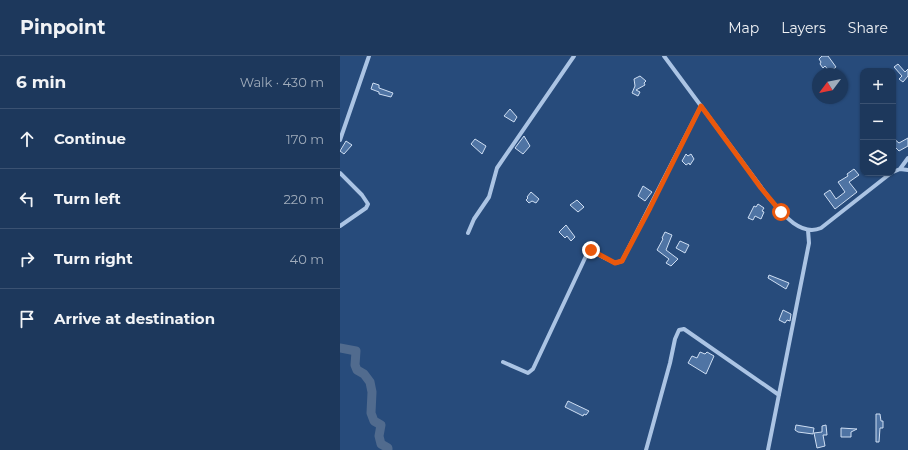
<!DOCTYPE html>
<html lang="en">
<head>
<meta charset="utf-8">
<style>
  :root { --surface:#1d385c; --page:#253f62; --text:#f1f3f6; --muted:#a0acbb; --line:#3b5272 }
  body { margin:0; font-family:Montserrat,sans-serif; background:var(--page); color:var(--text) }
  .controls { position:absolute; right:12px; top:12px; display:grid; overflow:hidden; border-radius:8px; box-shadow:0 1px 3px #0004 }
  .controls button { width:36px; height:36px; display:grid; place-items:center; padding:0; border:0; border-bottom:1px solid var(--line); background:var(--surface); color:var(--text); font:20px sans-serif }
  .compass { position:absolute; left:472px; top:12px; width:36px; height:36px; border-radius:50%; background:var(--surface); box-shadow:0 1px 3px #0004; rotate:238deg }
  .stop { position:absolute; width:12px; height:12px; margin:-9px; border:3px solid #ea580c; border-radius:50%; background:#fff }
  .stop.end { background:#ea580c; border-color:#fff; box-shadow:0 1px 4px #0008 }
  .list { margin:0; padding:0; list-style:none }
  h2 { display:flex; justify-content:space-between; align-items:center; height:52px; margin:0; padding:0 16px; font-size:17px }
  h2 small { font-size:13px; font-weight:400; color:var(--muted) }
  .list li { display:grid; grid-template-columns:26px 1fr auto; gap:12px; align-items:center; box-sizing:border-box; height:60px; padding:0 16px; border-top:1px solid var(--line) }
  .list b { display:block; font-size:15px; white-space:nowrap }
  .list em { font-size:13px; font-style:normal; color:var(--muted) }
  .icon { flex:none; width:22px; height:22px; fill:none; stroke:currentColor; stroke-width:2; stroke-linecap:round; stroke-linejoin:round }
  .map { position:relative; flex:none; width:568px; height:394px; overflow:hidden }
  header { display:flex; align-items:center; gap:24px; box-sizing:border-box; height:56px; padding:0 20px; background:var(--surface); border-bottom:1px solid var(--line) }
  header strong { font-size:19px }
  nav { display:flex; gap:22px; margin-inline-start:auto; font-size:14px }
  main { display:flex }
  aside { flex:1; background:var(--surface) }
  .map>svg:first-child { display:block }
</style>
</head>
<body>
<header>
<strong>Pinpoint</strong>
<nav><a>Map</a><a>Layers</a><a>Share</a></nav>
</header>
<main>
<aside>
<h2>6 min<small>Walk · 430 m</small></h2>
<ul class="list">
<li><svg class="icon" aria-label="ahead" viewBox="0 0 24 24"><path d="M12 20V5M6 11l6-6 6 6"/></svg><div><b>Continue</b></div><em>170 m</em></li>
<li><svg class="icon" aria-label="left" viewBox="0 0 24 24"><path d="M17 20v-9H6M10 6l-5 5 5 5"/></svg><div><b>Turn left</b></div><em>220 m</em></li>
<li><svg class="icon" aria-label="right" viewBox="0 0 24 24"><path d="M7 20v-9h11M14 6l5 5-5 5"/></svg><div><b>Turn right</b></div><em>40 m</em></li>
<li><svg class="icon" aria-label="arrive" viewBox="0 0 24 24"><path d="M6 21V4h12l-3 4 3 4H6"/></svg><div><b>Arrive at destination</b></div></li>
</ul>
</aside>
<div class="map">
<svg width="568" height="394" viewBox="0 0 568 394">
  <rect width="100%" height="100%" fill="#274b7b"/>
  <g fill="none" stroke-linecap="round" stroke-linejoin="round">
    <path stroke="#516b8e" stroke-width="9" d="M0 292 16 295 15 309 17 314 24 318 30 326 32 336 31 357 34 365 41 369 39 380 41 388 48 392V394"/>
  </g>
  <path fill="#4f74a4" stroke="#cedef3" d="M482 0H488L496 11 490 16 485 10 483 12 480 8 481 6 479 3Z
    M558 8 565 16 568 13V20L563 26 559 23 562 20 554 11Z
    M300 20 306 25 304 27 305 29 296 34 300 36 298 40 292 37 295 30 294 23Z
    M33 27 39 29V32L53 37 51 41 39 38V36L31 33Z
    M170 53 177 61 174 66 164 60Z
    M184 80 190 90 183 98 175 92Z
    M553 82 559 87 568 82V90L559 95 553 89Z
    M135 83 146 90 142 98 131 88Z
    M6 85 12 89 4 98 0 95Z
    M346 98 348 100 351 98 354 103 350 109 349 107 346 109 342 105Z
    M514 113 519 119 509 126 517 136 495 153 484 138 490 134 496 143 505 136 498 126 508 120 507 118Z
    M303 130 312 136 305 145 298 140Z
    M191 136 199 143 196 147 192 145 189 147 186 144 188 142 187 141Z
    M237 144 244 151 238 156 230 149Z
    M418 148 424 152 422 155 424 156 421 163 415 160 413 164 408 162 414 150 416 151Z
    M226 169 235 181 231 185 227 180 225 182 219 176Z
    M325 176 332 179 326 194 338 203 331 210 326 207 329 203 317 194 323 183 322 182Z
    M340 185 349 189 345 197 336 192Z
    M429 219 449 227 446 233 428 222Z
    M443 254 451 258 450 265 447 264 445 267 439 264Z
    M360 296 365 298 367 296 374 300 366 318 348 307 352 300 357 302Z
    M228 345 249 355 246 359 244 358 243 360 225 351Z
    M536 358H540L541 365H543V372H540L539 386H536Z
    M456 369 474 372 473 378 458 376 455 374Z
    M486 369 487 379H483L485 390 477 392 474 377 482 376V370Z
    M501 372 517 373 511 376V381H501Z"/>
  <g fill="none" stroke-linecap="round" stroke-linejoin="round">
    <path stroke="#abc4e4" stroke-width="4" d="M324 0 429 142C441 156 460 181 481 172L551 117
      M0 84 29 0
      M560 113 568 102
      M553 116 560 113 568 114
      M0 117 22 139 28 148 26 152 0 170
      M128 177 134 163 149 141 157 112 234 0
      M163 306 188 317 193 313 246 200 251 195 275 207 282 205 361 50
      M306 394 330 307 335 283 339 274 344 273 439 339
      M428 394 469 187 468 174"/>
  </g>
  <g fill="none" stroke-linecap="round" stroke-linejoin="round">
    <path stroke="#ea580c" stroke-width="5" d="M251 194 275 207 282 205 310 152 361 50 421 132 441 156"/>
  </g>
</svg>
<div class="controls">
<button>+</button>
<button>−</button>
<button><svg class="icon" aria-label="layers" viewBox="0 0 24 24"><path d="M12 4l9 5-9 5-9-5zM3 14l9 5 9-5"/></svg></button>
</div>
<svg class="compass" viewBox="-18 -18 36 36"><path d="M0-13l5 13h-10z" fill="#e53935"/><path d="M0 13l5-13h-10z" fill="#a0acbb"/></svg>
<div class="stop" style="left:441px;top:156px"></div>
<div class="stop end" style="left:251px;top:194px"></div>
</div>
</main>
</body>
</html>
